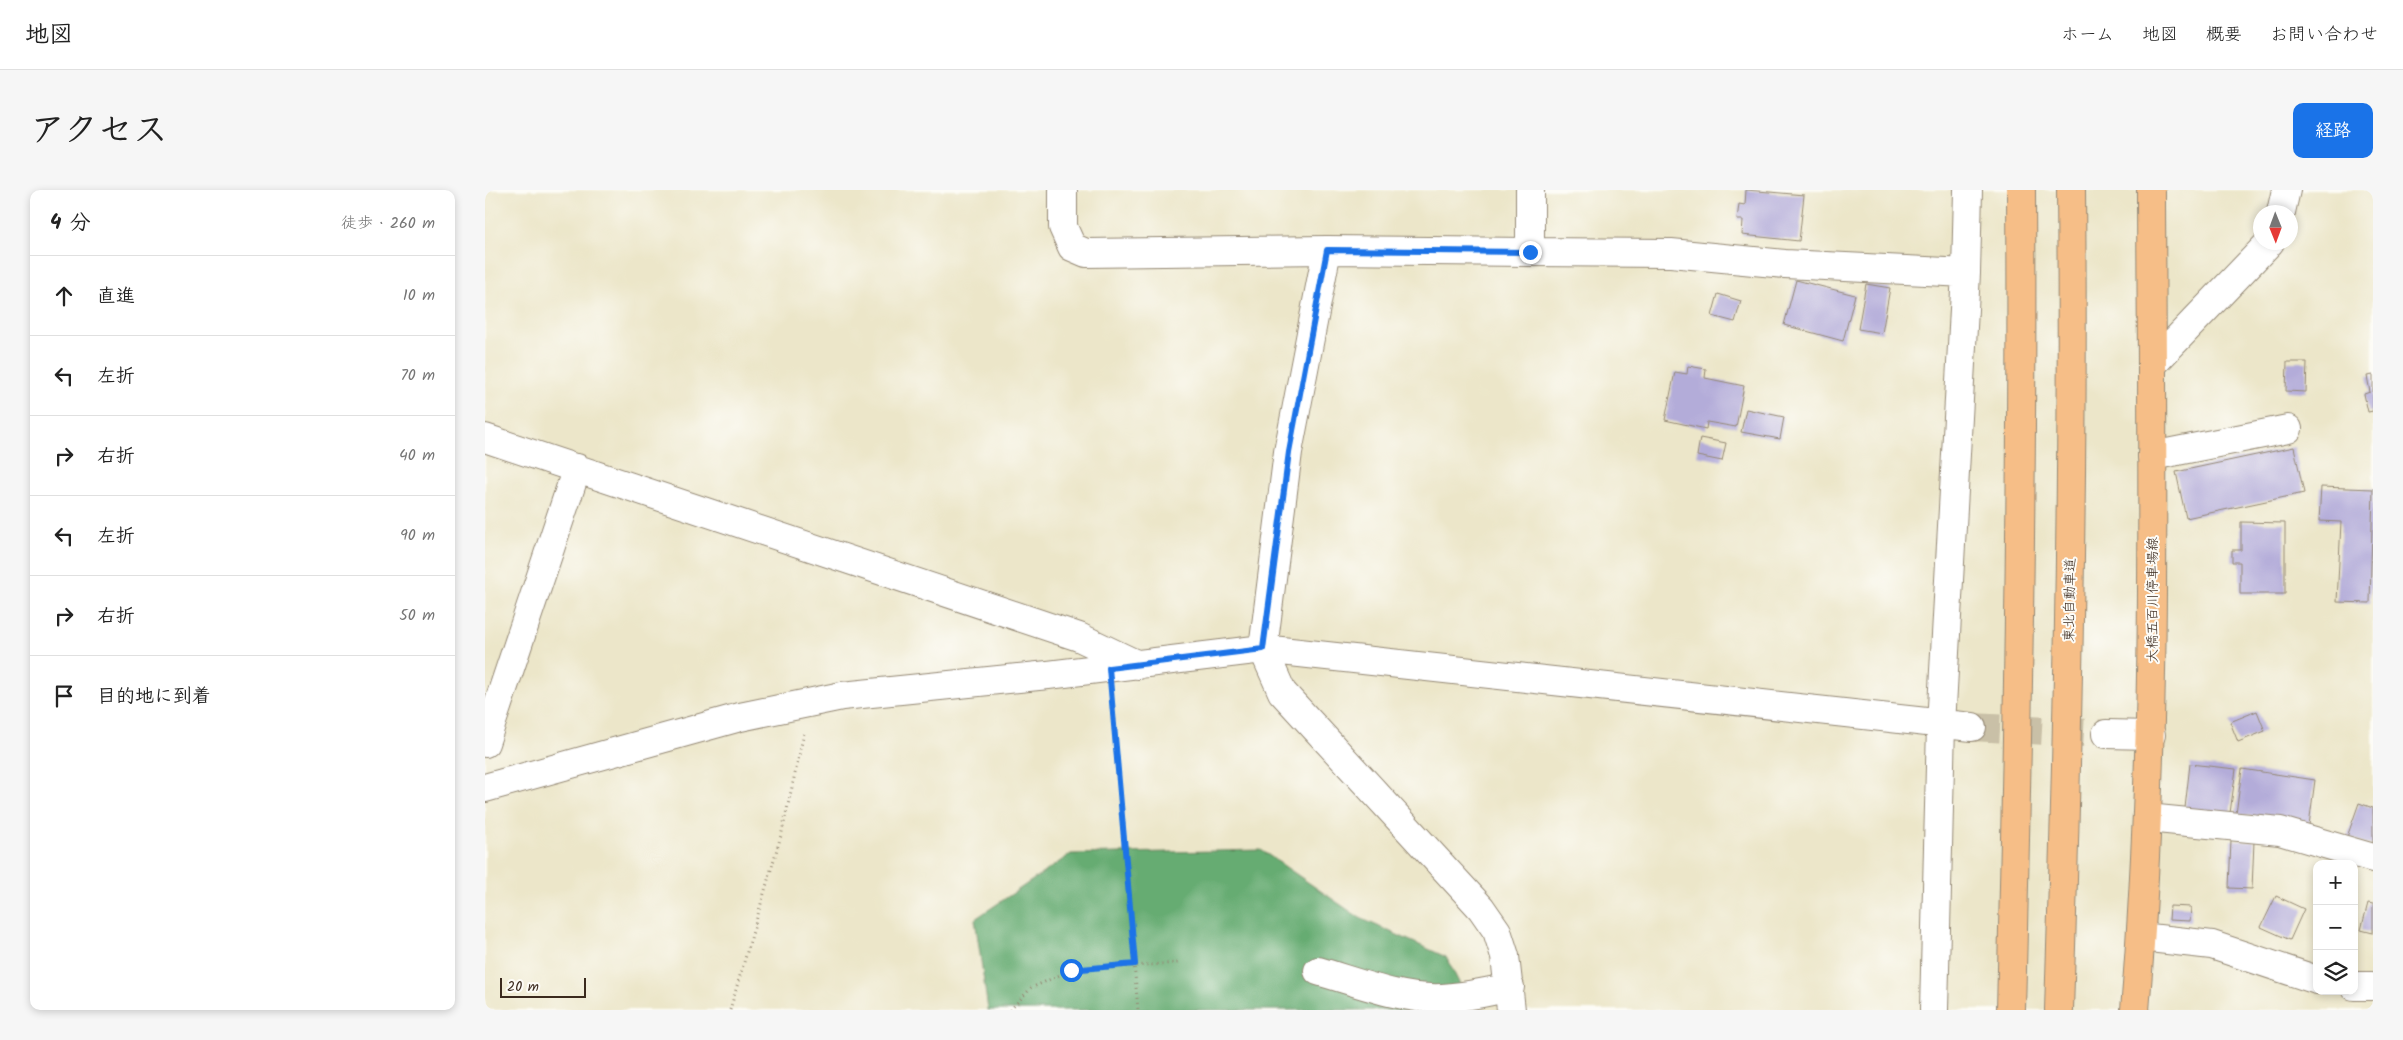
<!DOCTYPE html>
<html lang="ja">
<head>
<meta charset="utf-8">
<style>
  :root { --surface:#fff; --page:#f6f6f6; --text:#222; --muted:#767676; --line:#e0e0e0; --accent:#1a73e8 }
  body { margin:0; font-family:Kalam,"Klee One",sans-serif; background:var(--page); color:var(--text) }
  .controls { position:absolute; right:15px; bottom:15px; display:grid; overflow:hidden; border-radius:10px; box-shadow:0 2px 8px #0003 }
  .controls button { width:45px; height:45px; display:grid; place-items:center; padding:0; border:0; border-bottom:1px solid var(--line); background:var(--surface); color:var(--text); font:25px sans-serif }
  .compass { position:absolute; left:1768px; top:15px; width:45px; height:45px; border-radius:50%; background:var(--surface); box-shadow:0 2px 8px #0003; rotate:179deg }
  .scale { position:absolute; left:15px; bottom:12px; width:86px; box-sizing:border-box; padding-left:5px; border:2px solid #3b2a1e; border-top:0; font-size:14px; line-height:18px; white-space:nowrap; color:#3b2a1e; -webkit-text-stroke:4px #fdfcf7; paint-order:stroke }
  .stop { position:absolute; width:15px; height:15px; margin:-11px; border:4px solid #1a73e8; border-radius:50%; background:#fff }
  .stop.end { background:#1a73e8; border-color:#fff; box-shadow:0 1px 5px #0008 }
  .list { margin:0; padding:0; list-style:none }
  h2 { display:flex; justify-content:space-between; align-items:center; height:65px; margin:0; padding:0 20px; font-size:21px }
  h2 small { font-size:16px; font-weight:400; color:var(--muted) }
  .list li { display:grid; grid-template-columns:32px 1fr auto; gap:15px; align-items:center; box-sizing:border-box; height:80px; padding:0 20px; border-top:1px solid var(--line) }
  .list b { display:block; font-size:19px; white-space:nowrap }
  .list em { font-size:16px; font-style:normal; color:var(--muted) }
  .icon { flex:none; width:28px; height:28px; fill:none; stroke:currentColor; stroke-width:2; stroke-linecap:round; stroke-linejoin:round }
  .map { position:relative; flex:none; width:1888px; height:820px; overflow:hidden; border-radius:10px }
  header { display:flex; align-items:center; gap:30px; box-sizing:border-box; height:70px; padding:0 25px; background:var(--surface); border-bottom:1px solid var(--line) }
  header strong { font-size:24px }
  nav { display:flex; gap:28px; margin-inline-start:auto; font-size:18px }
  .intro { display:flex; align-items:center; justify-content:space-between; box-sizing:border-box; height:120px; padding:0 30px }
  h1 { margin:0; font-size:35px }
  .button { padding:12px 22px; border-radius:10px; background:var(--accent); color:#fff; font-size:18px; font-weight:700 }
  main { display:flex; gap:30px; padding:0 30px }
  aside { flex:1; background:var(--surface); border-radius:10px; box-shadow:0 2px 8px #0003 }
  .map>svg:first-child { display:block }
</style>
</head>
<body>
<header>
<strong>地図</strong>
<nav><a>ホーム</a><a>地図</a><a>概要</a><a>お問い合わせ</a></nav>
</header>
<div class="intro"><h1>アクセス</h1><a class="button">経路</a></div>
<main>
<aside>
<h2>4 分<small>徒歩 · 260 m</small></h2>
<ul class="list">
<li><svg class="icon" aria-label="ahead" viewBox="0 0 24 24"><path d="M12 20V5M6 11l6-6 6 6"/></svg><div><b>直進</b></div><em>10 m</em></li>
<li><svg class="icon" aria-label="left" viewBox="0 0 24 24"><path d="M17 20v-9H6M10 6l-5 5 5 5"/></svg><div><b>左折</b></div><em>70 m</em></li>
<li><svg class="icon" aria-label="right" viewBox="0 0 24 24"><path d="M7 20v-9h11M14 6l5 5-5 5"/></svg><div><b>右折</b></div><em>40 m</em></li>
<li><svg class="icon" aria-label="left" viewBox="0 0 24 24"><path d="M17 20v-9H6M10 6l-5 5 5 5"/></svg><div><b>左折</b></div><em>90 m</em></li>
<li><svg class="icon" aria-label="right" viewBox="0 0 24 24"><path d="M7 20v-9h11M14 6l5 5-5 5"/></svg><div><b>右折</b></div><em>50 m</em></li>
<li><svg class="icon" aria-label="arrive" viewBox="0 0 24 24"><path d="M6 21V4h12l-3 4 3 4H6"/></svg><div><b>目的地に到着</b></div></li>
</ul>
</aside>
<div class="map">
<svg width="1888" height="820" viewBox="0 0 1888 820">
  <rect width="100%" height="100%" fill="#fdfcf7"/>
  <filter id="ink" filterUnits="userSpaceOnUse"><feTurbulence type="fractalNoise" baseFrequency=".02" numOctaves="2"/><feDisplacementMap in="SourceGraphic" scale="10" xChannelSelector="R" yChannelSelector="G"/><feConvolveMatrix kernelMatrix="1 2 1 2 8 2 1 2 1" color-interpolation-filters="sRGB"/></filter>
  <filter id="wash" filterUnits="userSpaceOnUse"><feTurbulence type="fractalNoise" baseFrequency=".0096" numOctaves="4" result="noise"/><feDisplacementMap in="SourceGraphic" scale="20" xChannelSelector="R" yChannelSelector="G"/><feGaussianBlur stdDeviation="1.12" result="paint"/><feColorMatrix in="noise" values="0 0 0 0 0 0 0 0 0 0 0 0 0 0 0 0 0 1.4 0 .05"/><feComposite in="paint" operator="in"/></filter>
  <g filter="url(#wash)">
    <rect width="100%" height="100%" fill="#ece6c9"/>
    <path fill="#66ac72" stroke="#506b48" d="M776 660 875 728 961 767 988 820H503L490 729 586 664Z"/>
    <g id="blocks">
      <path fill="#b3acd9" d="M1261 0 1319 5 1314 51 1257 45 1258 30H1252L1254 14 1260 15Z
        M1311 90 1370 105 1358 151 1299 135Z
        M1381 94 1405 98 1397 143 1373 139Z
        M1233 104 1256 111 1250 132 1227 126Z
        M1802 172H1822L1821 202 1801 201Z
        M1203 176 1221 179 1220 188 1259 196 1251 237 1222 232 1221 239 1180 230 1190 182 1202 184Z
        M1888 185V221L1883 222 1879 204 1885 202 1882 186Z
        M1261 219 1299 227 1295 249 1256 242Z
        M1215 248 1241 253 1237 271 1212 266Z
        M1809 257 1819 303 1701 328 1691 282Z
        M1836 297 1888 299 1885 413 1852 412 1856 332 1834 331Z
        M1756 332 1800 333V404H1755V372H1747V360H1756Z
        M1772 521 1780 541 1753 552 1745 532Z
        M1705 574 1751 579 1745 623 1700 618Z
        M1757 579 1830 590 1824 635 1751 624Z
        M1874 613 1888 618V656L1862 647Z
        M1746 650 1769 651 1767 699 1744 698Z
        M1791 706 1819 719 1805 750 1776 737Z
        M1883 713 1888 714V743L1876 740Z
        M1685 716 1706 717 1705 731 1684 730Z"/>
    </g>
  </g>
  <g filter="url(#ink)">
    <use href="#blocks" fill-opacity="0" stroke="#948874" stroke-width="1"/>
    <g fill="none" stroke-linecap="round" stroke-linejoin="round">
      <path stroke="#c9c0a7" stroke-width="28" stroke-dasharray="28 14" stroke-linecap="butt" d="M1487 537 1621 544"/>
      <g stroke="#948874" stroke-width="30">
        <path id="minor" d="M578 0V37L587 57 601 63 842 60 1045 62V0
          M1796 22 1801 0
          M842 60 803 262 778 459 797 502 996 718 1012 741 1020 766 1026 820
          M1045 62 1186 63 1300 74 1481 83 1456 535 1449 820
          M1481 83 1483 0
          M1667 175 1785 52
          M0 248 594 447 653 475
          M1667 266 1803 239
          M1621 544 1666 545
          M0 553 92 278
          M0 598 255 527 357 506 563 485 778 459 1487 537
          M1662 628 1795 641 1888 668
          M1656 747 1727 755 1832 790
          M833 781C872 792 915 810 957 808 980 807 1003 802 1025 797
          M1869 796H1887"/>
      </g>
      <g stroke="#948874" stroke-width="30">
        <path id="major" d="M1650 820C1673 547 1667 273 1666 0"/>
      </g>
      <g stroke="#948874" stroke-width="30">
        <path id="highway" d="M1526 820C1533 547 1538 273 1536 0
          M1574 820C1583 547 1589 273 1586 0"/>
      </g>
      <path stroke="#948874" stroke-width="3" stroke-dasharray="1 4" stroke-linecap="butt" d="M626 504 653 820
        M245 820 297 642 319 543
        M525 820 546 798 586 780 693 773"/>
      <use href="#minor" stroke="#fff" stroke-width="28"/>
      <use href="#major" stroke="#f6be87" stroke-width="28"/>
      <use href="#highway" stroke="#f6be87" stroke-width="28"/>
    </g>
  </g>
  <g fill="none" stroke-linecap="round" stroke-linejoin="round" filter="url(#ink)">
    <path stroke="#1a73e8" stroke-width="6" d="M586 780 650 774 624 478 778 459 804 262 842 60 1045 62"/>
  </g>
  <g text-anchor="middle" stroke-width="4" stroke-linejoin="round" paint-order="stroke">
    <g font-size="14" fill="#3b2a1e" stroke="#fdfcf7">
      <text transform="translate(1584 410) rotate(-89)" y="5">東北自動車道</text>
      <text transform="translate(1667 410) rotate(-90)" y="5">大橋五百川停車場線</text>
    </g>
  </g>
</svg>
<div class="controls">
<button>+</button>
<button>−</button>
<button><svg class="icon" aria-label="layers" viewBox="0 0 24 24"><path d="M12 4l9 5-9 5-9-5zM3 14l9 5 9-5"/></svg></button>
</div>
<svg class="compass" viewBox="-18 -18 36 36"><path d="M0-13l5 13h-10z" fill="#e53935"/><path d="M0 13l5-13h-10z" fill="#767676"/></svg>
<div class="scale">20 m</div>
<div class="stop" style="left:586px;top:780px"></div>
<div class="stop end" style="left:1045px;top:62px"></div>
</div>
</main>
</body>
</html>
